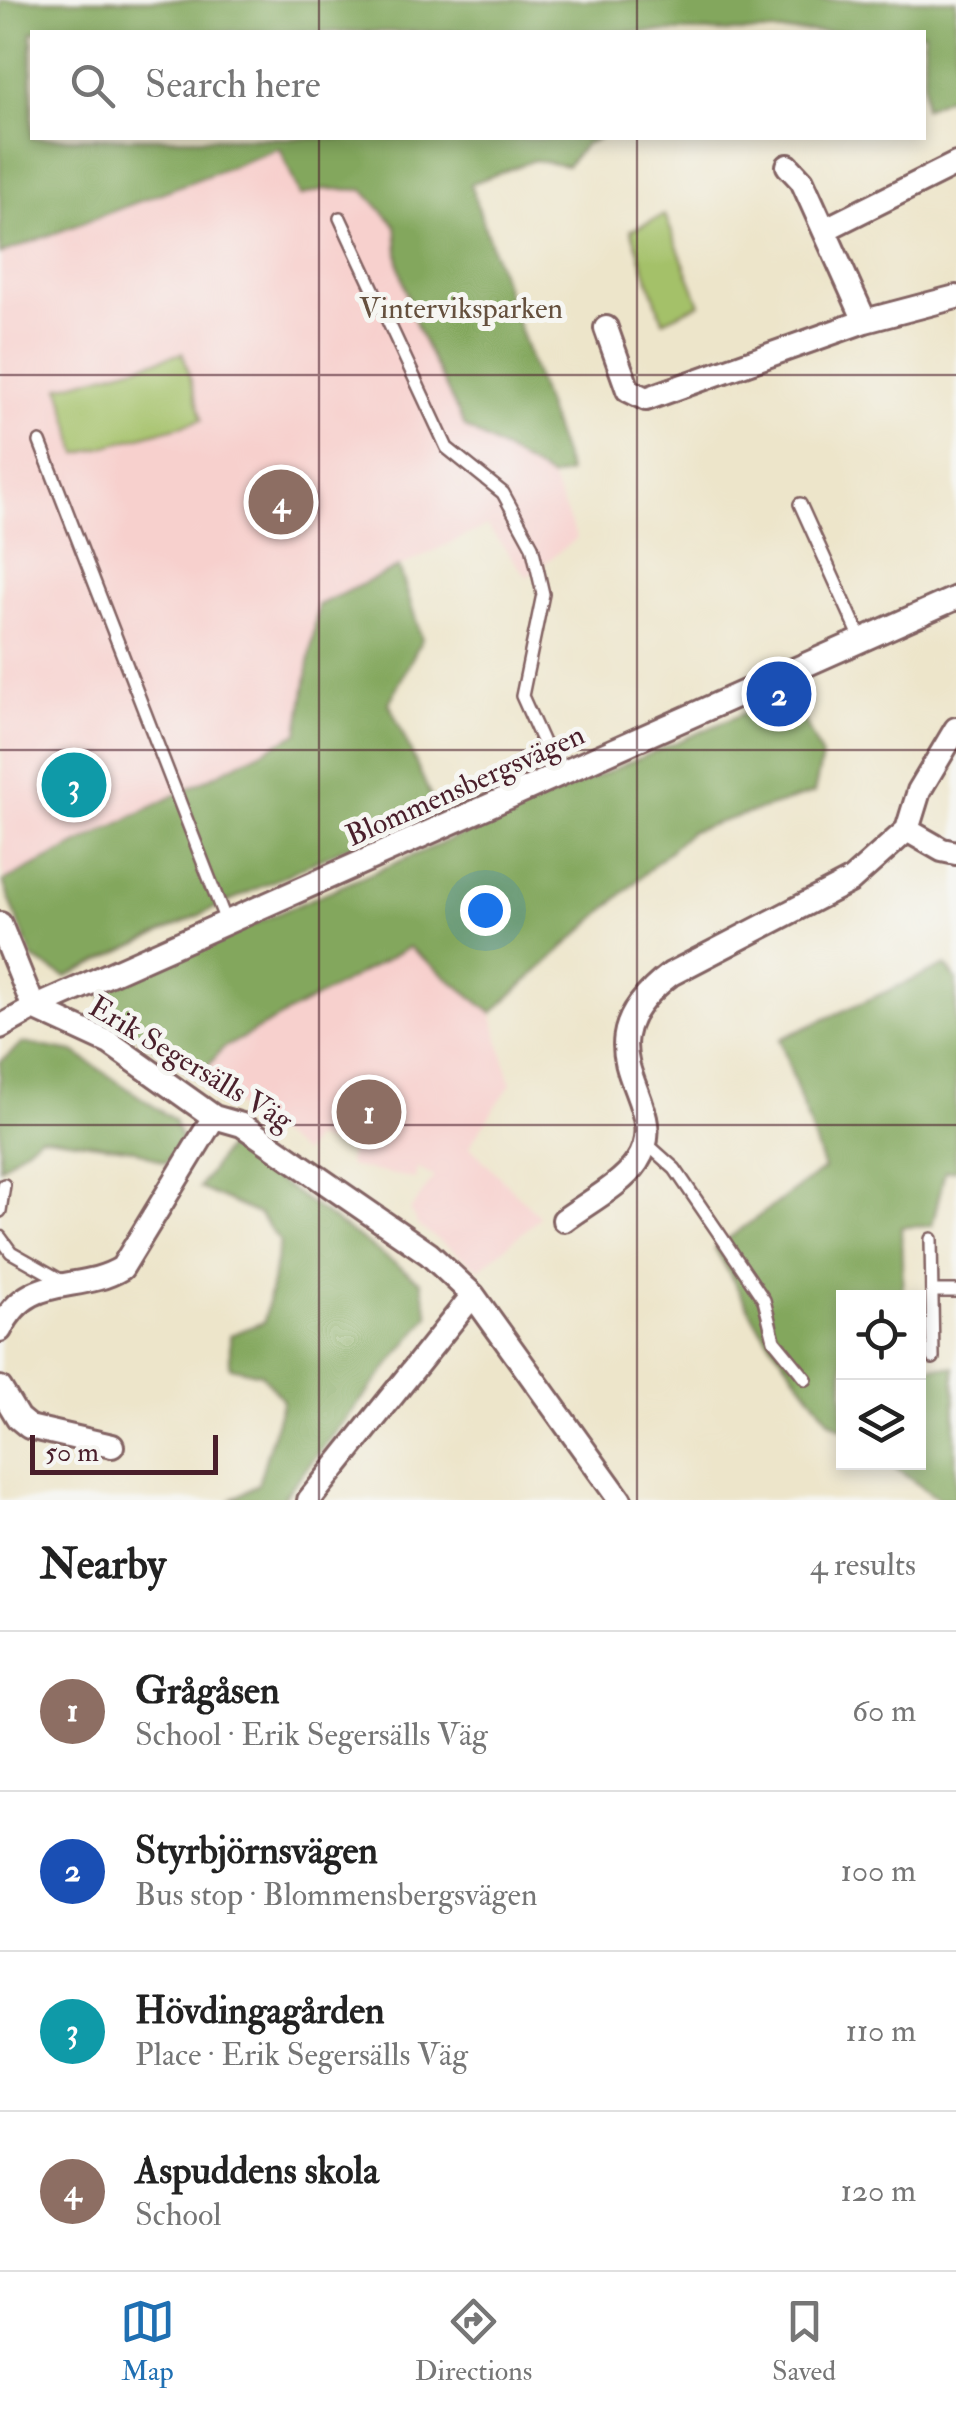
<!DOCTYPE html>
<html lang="en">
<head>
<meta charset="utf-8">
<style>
  :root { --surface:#fff; --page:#f2f2f2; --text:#222; --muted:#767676; --line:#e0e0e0; --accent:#1f6fb2 }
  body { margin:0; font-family:"IM FELL Double Pica",serif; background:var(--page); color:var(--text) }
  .controls { position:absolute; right:30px; bottom:30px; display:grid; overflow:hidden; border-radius:0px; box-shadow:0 5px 15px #0003 }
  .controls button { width:90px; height:90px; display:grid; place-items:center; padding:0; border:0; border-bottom:2px solid var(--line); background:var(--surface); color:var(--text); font:50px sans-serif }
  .scale { position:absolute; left:30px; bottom:25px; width:188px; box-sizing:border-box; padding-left:10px; border:5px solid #4a1f2b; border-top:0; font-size:28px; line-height:35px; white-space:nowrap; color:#4a1f2b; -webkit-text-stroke:8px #f6f6f2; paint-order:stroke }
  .you { position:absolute; left:485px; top:910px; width:35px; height:35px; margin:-25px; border:8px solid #fff; border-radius:50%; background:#1a73e8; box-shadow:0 0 0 15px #1a73e833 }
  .badge { display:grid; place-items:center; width:65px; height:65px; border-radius:50%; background:var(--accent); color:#fff; font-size:32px; font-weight:700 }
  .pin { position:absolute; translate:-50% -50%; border:5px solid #fff; box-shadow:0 2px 10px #0006 }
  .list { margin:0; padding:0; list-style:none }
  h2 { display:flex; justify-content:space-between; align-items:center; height:130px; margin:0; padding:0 40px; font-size:42px }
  h2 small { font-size:32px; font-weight:400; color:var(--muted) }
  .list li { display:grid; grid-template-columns:65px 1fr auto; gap:30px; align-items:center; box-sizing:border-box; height:160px; padding:0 40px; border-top:2px solid var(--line) }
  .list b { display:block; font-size:38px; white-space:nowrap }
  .list p { margin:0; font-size:32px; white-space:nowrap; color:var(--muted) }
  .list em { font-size:32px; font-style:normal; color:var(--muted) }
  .icon { flex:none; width:55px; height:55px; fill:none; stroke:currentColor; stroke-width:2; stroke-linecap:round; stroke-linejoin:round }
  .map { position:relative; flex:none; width:956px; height:1500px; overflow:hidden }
  .search { position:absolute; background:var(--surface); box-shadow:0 5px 15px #0003; left:30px; right:30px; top:30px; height:110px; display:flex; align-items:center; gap:25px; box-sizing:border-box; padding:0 35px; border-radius:0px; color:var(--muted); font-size:38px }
  .sheet { height:770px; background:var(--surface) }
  nav { display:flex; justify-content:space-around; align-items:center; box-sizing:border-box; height:140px; border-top:2px solid var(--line); background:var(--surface); font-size:28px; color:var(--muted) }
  nav a { display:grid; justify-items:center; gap:5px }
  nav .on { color:var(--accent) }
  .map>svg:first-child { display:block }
</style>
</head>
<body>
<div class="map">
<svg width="956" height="1500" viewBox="0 0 956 1500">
  <rect width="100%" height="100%" fill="#f6f6f2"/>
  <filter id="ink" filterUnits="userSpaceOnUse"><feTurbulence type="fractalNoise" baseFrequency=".01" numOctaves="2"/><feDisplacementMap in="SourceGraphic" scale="20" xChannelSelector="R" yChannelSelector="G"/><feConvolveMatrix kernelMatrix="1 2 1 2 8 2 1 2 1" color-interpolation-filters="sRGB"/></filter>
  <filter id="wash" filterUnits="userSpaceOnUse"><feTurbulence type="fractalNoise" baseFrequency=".0048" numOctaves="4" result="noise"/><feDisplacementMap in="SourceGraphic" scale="40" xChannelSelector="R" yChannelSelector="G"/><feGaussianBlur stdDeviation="2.25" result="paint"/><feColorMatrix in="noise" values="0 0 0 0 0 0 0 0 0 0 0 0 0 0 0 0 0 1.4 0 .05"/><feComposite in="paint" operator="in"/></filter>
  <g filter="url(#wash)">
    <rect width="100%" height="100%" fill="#ede5ca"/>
    <path fill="#f7d0cd" d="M280 148 324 189 363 190 396 226 399 266 416 326 465 427 551 478 577 538 527 577 487 526 318 605 298 733 3 882 0 254Z
      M409 947 492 1013 511 1084 469 1146 540 1217 480 1269 418 1226 410 1211 434 1177 417 1168 415 1179 348 1166 350 1149 313 1139 303 1154 208 1085 209 1065 222 1049Z"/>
    <path fill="#a4c169" stroke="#77704a" stroke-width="2.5" d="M665 215 700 304 663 321 631 230Z
      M183 353 202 420 78 454 60 387Z"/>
    <path fill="#83a75d" stroke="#666344" stroke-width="2.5" d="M0 0H956V94L924 108V32H32V138H600L585 144 567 166 534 160 470 184 569 473 551 478 465 427 416 326 399 266 396 226 363 190 324 189 300 196 280 148 0 254Z
      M399 567 422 639 389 703 435 806 66 977 33 959 3 882 298 733 318 605Z
      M791 693 822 757 814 793 691 831 492 1013 409 947 222 1049 209 1065 208 1085 104 1012 102 989Z
      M946 965 956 980V1170L945 1171 932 1226 901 1227 903 1297 844 1298 843 1430 830 1421 759 1327 715 1248 824 1169 780 1039Z
      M23 1043 74 1052 174 1120 182 1141 166 1163 133 1149 40 1136 0 1168V1062Z
      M228 1145 421 1282 429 1316 281 1500H231L258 1484 283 1400 261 1374 230 1367V1335L264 1322 280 1242 260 1215 199 1188Z
      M919 1367H954L956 1500H940L888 1463 918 1462Z"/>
  </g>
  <g filter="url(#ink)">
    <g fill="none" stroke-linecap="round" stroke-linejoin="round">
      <g stroke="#836463" stroke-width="16">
        <path id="lane" d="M340 218 447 448 503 493 532 546 543 594 522 696 558 776
          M40 442 227 924
          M800 504 862 641
          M646 1143 675 1169 716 1229 764 1300 774 1340 806 1379
          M0 1211 4 1185
          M0 1237 11 1252 64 1282
          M931 1239 933 1358
          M932 1291H956"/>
      </g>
      <g stroke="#836463" stroke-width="28">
        <path id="street" d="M788 166 802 181 865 321
          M824 230 956 164
          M606 328 628 390 646 399 865 321 956 297
          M907 830 942 850 956 853
          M0 924 34 1008 110 1043 214 1117 242 1125 429 1254 473 1295 620 1500
          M0 1027 34 1008 956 598
          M564 1220C585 1204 622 1185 637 1162 678 1100 567 1053 671 974L850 881 907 830 919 791 956 729
          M0 1330C28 1270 78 1295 122 1268L214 1117
          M0 1388 18 1418 29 1427 112 1446
          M309 1500 473 1295"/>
      </g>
      <use href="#lane" stroke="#fff" stroke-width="11"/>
      <use href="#street" stroke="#fff" stroke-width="22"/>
    </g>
  </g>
  <path fill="none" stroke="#4a1f2b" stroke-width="2.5" stroke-opacity="0.55" d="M319 0V32M637 0V32M319 138V1500M637 138V1500M0 375H956M0 750H956M0 1125H956"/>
  <g text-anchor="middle" stroke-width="10" stroke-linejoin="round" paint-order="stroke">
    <g font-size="30" fill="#65503e" stroke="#f6f6f2">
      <text x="461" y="318">Vinterviksparken</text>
    </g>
    <g font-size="30" fill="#4a1f2b" stroke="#f6f6f2">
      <text transform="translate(465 785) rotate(-24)" y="10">Blommensbergsvägen</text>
      <text transform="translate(191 1063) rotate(31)" y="10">Erik Segersälls Väg</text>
    </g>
  </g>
</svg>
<div class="controls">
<button><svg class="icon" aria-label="locate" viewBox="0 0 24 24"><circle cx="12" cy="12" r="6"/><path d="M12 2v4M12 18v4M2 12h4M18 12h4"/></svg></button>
<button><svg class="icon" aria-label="layers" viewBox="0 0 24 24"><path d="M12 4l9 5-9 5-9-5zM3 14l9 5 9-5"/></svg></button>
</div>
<div class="scale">50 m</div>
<div class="you"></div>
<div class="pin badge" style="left:369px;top:1112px;background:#8d6e63">1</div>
<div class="pin badge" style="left:779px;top:694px;background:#1a4fb4">2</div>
<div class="pin badge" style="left:74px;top:785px;background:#0f9aa8">3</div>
<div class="pin badge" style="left:281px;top:502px;background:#8d6e63">4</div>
<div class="search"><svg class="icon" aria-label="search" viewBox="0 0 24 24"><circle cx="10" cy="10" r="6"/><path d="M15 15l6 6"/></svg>Search here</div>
</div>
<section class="sheet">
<h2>Nearby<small>4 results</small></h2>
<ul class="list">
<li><span class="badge" style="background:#8d6e63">1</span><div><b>Grågåsen</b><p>School · Erik Segersälls Väg</p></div><em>60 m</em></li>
<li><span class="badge" style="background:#1a4fb4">2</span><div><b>Styrbjörnsvägen</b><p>Bus stop · Blommensbergsvägen</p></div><em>100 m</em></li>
<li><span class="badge" style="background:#0f9aa8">3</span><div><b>Hövdingagården</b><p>Place · Erik Segersälls Väg</p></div><em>110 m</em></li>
<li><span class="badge" style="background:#8d6e63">4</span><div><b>Aspuddens skola</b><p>School</p></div><em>120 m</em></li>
</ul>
</section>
<nav>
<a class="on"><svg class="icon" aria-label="map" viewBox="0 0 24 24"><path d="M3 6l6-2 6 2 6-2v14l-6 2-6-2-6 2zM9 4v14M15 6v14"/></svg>Map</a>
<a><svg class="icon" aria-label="directions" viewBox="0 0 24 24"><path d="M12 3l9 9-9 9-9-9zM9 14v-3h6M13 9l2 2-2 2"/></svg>Directions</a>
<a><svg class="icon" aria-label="saved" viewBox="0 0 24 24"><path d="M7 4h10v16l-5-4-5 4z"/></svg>Saved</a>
</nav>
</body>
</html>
